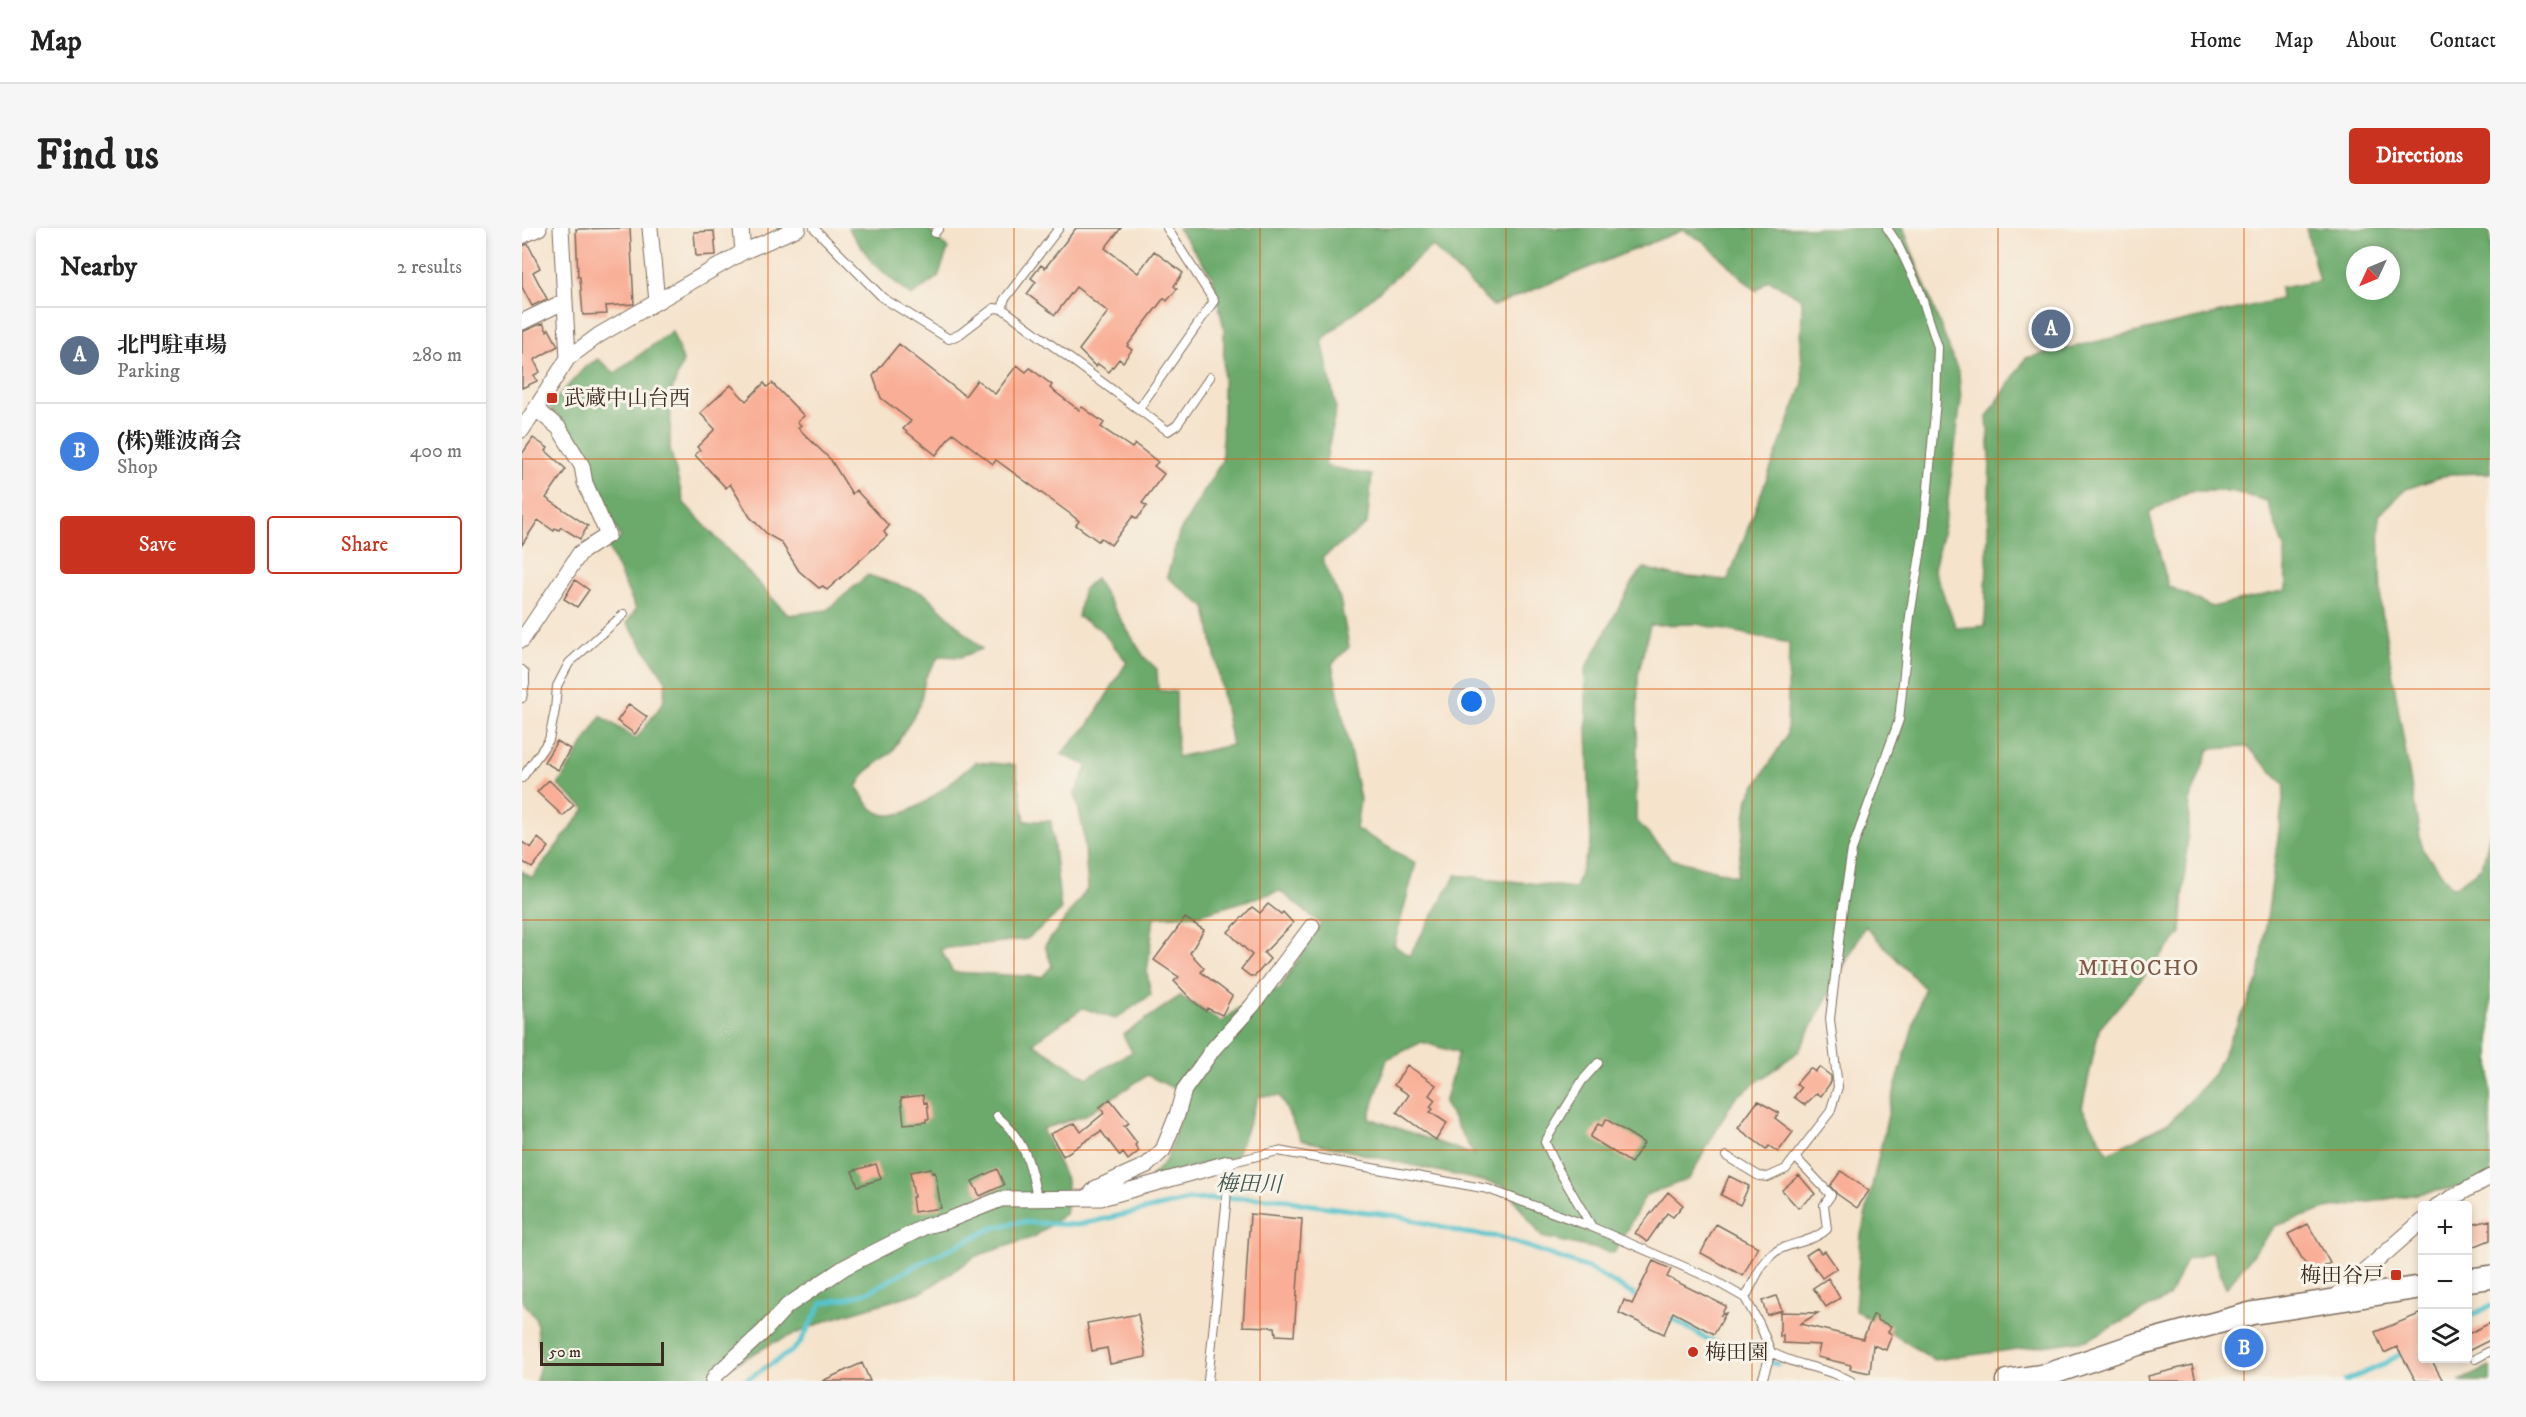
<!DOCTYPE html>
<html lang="en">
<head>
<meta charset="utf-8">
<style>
  :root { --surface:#fff; --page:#f6f6f6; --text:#222; --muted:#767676; --line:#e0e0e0; --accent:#c8321e }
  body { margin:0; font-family:"IM FELL DW Pica","Noto Serif JP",serif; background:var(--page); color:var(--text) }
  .controls { position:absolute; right:18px; bottom:18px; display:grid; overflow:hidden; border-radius:6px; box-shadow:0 3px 9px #0003 }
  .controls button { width:54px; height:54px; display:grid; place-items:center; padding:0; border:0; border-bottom:2px solid var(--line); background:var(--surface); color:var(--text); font:30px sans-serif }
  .compass { position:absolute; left:1824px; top:18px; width:54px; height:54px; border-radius:50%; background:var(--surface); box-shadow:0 3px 9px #0003; rotate:226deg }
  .scale { position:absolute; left:18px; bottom:15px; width:124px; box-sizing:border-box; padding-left:6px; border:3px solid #3b2a1e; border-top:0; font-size:16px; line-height:21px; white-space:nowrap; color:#3b2a1e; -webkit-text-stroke:4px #f7f3e8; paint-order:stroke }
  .you { position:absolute; left:950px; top:474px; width:21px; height:21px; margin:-15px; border:4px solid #fff; border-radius:50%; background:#1a73e8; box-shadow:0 0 0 9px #1a73e833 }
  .badge { display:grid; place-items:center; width:39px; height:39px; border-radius:50%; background:var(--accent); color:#fff; font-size:20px; font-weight:700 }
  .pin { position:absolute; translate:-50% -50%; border:3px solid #fff; box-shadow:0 2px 6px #0006 }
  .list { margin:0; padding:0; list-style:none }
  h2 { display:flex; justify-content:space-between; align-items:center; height:78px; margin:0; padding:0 24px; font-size:26px }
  h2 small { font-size:20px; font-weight:400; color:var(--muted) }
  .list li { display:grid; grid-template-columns:39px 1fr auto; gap:18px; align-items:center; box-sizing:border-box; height:96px; padding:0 24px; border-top:2px solid var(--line) }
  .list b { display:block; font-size:22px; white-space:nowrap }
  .list p { margin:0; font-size:20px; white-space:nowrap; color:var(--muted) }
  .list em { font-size:20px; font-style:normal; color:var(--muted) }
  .actions { display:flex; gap:12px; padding:18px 24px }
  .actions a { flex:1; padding:14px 0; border:2px solid var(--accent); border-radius:6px; text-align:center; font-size:21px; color:var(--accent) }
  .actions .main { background:var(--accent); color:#fff }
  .icon { flex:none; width:33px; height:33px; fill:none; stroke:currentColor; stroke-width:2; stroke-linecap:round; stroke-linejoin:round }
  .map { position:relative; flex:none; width:1968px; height:1153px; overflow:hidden; border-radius:6px }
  header { display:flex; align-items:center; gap:36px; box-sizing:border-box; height:84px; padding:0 30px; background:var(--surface); border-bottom:2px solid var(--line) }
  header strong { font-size:28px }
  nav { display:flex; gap:33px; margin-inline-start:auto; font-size:21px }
  .intro { display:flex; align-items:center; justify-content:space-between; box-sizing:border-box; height:144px; padding:0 36px }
  h1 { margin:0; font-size:42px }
  .button { padding:15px 27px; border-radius:6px; background:var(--accent); color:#fff; font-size:21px; font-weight:700 }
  main { display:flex; gap:36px; padding:0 36px }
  aside { flex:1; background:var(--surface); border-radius:6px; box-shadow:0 3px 9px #0003 }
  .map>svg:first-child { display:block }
</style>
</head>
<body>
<header>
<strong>Map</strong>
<nav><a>Home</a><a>Map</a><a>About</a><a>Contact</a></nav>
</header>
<div class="intro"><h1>Find us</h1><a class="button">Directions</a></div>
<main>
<aside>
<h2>Nearby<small>2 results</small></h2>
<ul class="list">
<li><span class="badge" style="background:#5c6f8a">A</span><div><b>北門駐車場</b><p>Parking</p></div><em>280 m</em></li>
<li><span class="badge" style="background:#3f7fe0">B</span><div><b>(株)難波商会</b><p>Shop</p></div><em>400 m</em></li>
</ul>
<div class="actions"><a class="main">Save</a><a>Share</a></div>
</aside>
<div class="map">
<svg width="1968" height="1153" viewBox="0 0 1968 1153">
  <rect width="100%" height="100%" fill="#f7f3e8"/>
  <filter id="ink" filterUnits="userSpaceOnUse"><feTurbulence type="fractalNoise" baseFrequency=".0167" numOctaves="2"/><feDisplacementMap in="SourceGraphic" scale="12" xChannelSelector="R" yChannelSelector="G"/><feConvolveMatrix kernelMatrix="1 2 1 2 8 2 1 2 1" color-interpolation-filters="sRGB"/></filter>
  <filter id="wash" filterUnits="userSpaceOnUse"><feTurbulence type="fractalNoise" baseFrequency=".008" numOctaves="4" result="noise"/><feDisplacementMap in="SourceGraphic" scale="24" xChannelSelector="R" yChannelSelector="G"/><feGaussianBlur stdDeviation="1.35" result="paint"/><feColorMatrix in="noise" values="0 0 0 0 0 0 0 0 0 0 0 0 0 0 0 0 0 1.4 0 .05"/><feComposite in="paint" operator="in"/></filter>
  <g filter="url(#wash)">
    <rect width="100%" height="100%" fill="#f5e3cc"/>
    <path fill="#6caa6c" stroke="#546a45" stroke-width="1.5" fill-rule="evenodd" d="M326 0H405L426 21 416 49 389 68 350 34Z
      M656 0H1381L1437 146 1439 172 1424 288 1412 341 1434 400 1463 398 1468 230 1465 189 1504 130 1759 71 1758 60 1797 53 1784 0H1968V245L1928 246 1884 261 1857 287 1859 378 1900 621 1931 660 1960 639 1968 605V954L1804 981 1753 998 1704 1060 1690 1023 1664 1032 1647 1069 1565 1112 1412 1132 1333 1082 1339 1007 1368 878 1402 760 1343 698 1277 823 1212 871 1167 951 1124 967 1092 1025 1020 1009 982 958 779 912 758 868H737L714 929 628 950 645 931 665 867 625 847 562 888 520 901 545 953 544 985 512 1009 454 1028 402 1063 309 1091 251 1115 182 1153H14L19 1133 14 1091 0 1072V643L10 650 63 581 36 557 79 488 114 511 141 475 144 453 105 395 114 381 86 319 99 310 68 250 67 235 45 197 27 179 63 139 76 131 93 145 150 103 161 133 149 165 148 221 162 275 266 387 305 382 346 347 403 366 460 421 439 429 417 428 403 450 398 477 370 524 344 544 335 559C340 566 343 574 349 579 376 608 431 552 453 534L493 537 503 593H529L539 683 505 711 418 721 431 744 520 749 530 738 523 718 566 660 561 601 553 565 566 538 539 526 566 498 605 434 578 401 556 389 561 362 573 350 622 429 635 441 636 462 654 464 655 529 710 517 684 380 645 349 657 305 700 233 702 100 690 48ZM1161 2 1181 13 1234 63 1247 52 1280 71 1279 121 1281 156 1206 352 1153 348 1122 340 1113 350 1063 442 1069 615 1053 660 934 647 887 728 872 717 894 635 834 601 838 571 810 436 827 419 818 371 800 330 845 296 850 247 803 238 814 180 800 112 910 18 971 78ZM1833 27H1869V63H1833ZM1668 263H1708L1745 273 1763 323 1764 362 1690 379 1646 358 1627 284ZM1175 396 1267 415 1265 507 1226 570 1215 648 1149 631 1114 592 1116 447 1128 397ZM1725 519 1763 557 1737 750 1691 847 1648 894 1586 925 1560 880 1577 801 1659 705 1668 573 1687 521ZM758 663 799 696 758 760 723 775 700 794 658 768 601 807 610 824 565 850 511 815 561 780 593 791 629 767 625 745 632 689 675 687ZM900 814 936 825 922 875 952 927 847 890 865 831Z
      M1968 1139V1153H1937Z"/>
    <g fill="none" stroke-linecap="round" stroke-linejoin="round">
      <path stroke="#55c3cc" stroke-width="5" d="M1144 1087 1185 1111 1255 1136
        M1946 1089 1968 1078
        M222 1153 270 1123 278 1115 300 1075 331 1069 350 1062 396 1036 471 1000 497 994 555 997 667 972 709 970H756L783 976 875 988 943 1005 978 1009 1066 1040 1119 1071
        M1823 1153 1858 1138 1884 1123"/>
    </g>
    <g id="blocks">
      <path fill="#f9af97" d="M108 0 112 76 84 78 85 86 61 87 58 49H56L54 1Z
        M554 0H599L583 20 616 45 632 23 661 45 652 58 655 61 645 73 642 70 605 118 610 122 601 134 597 131 587 144 576 136 574 139 557 122 586 84 554 59 533 87 505 66 514 54 509 50 519 37 523 40Z
        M192 3 194 27 174 28 172 4Z
        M6 16 18 40 11 44 25 71 10 78 0 59V18Z
        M21 95 25 103 27 101 36 118 12 132 18 144 12 147 15 153 0 160V104Z
        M377 116 443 168 455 152 473 166 495 137 504 144 508 140 530 157 528 160 557 182 560 179 582 195 579 199 610 220 613 216 636 234 632 238 642 246 620 275 625 278 615 291 611 288 589 317 579 310 576 313 554 297 557 293 547 285 474 232 471 236 431 205 414 227 381 201 389 193 359 170 351 148Z
        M242 155 245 159 250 155 282 188 275 194 279 197 276 200 309 232 330 266 334 262 367 298 362 304 365 308 305 362 301 358 297 360 277 343 259 314 246 307 228 289 208 256 204 260 173 227 178 222 175 219 193 201 178 185 209 157 224 173Z
        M11 210 26 220 24 223 44 241 24 270 66 298 58 311 39 299 37 302 33 300 32 303 16 292 0 317V226Z
        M53 352 67 362 55 379 42 371Z
        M107 476 125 489 113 506 95 493Z
        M35 513 48 521 36 542 22 534Z
        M27 552 52 577 41 588 15 564Z
        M16 610 27 619 10 640 0 633V614L9 620Z
        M746 676 759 686 761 684 771 695 742 725 748 731 733 748H728L719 741 730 727 706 704 730 679 738 685Z
        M663 690 682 702 668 725 682 740 679 744 710 768 700 787 685 780 684 783 670 772 652 753 657 749 632 732Z
        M885 837 914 857 907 867 913 872 908 879 911 881 908 884 925 895 914 912 875 884 887 867 872 857Z
        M1297 839 1309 848V854L1299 868 1295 865 1283 877 1272 869 1279 860 1274 856 1288 840 1293 844Z
        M401 867 402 875 405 874 407 891H404V894L382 896 379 870Z
        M588 871 607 895 602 898 615 915 613 917 617 923 606 932 601 925 598 928 579 903 541 928 528 906 553 895 559 904 582 885 578 879Z
        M1236 873 1257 885 1253 890 1271 904 1256 924 1247 918 1244 921 1216 900Z
        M1084 891 1122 915 1109 935 1068 909 1076 896 1080 898Z
        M354 936 359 951 336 958 330 943Z
        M409 940 410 945 413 944 419 980 392 984 390 969H392L388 944Z
        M475 941 482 957 458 968 450 953Z
        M1319 943 1347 963 1335 980 1315 966 1308 958Z
        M1277 947 1293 966 1276 980 1260 962Z
        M1207 948 1227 958 1218 977 1199 967Z
        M1146 964 1161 977 1151 989 1145 985 1125 1014 1113 1005Z
        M728 986 780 991 772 1108 754 1107 753 1099 721 1098Z
        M1968 992V1012L1946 1021V998Z
        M1194 996 1236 1019 1221 1048 1179 1025Z
        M1786 996 1808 1035 1789 1046 1766 1006Z
        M1295 1020 1299 1025 1303 1023 1315 1040 1300 1050 1284 1027Z
        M1131 1033 1149 1041 1145 1049 1204 1078 1199 1087 1204 1085 1192 1106 1151 1084 1142 1106 1097 1085 1102 1072 1110 1076Z
        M1306 1050 1318 1070 1304 1079 1291 1060Z
        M1254 1068 1260 1082 1245 1087 1240 1073Z
        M1258 1084 1296 1085 1278 1096 1341 1111 1351 1087 1355 1088V1092L1369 1098 1366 1104 1370 1106 1364 1122 1351 1117 1348 1145 1328 1141 1329 1137 1295 1129 1298 1117 1261 1115V1107L1258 1109Z
        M1900 1085V1131H1909L1921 1153H1894L1875 1119 1862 1125 1853 1104Z
        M616 1086 624 1129 588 1136 585 1120 570 1123 565 1095Z
        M1968 1095V1112L1946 1123V1106Z
        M340 1135 348 1153H300Z
        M1670 1137 1674 1153H1627L1626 1148Z"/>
    </g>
  </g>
  <g filter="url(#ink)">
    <use href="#blocks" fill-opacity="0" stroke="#7c6b5b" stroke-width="1.5"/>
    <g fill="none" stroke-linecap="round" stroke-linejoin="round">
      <g stroke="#7c6b5b" stroke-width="10">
        <path id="lane" d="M292 0 361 70 427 111 438 106 472 80 481 81 482 72 537 0
          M413 5 417 0
          M481 81 646 203 655 197 688 149
          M616 182 692 73 645 0
          M0 442 3 445V455L0 470
          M0 550 27 512 33 482 35 458 47 435 102 386
          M475 888C503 912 509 936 515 971
          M1204 928 1237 948 1246 949 1264 941 1308 884 1316 859 1308 791 1321 679 1330 622 1377 492 1388 388 1402 303 1414 173 1416 119 1397 61 1375 15 1365 0
          M1070 999 1036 941 1023 914 1060 853 1076 835
          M1249 1124C1275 1139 1304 1139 1329 1153
          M1953 1131 1968 1123
          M686 1153 704 977 706 935 756 923 966 961 1070 999 1188 1050 1223 1070
          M1240 1153 1249 1124 1238 1097 1223 1070C1232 1054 1240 1030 1258 1021 1274 1014 1292 1013 1305 1001L1302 977 1309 967 1273 929"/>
      </g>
      <g stroke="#7c6b5b" stroke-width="17">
        <path id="street" d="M39 0 46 130
          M128 0 135 74
          M219 0 221 24
          M0 8 17 0
          M0 94 43 73
          M0 202 46 130 77 107 221 24 276 0
          M0 412 58 325 86 307 63 255 60 238 37 200 14 181
          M566 969 574 960 625 937 641 922 655 887 662 862 692 820 730 778 790 698
          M1915 978 1968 949
          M1809 1073 1900 993
          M191 1153 194 1147 241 1104 265 1078 323 1039 404 998 424 993 479 971 579 970 706 935"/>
      </g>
      <g stroke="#7c6b5b" stroke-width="25">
        <path id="secondary" d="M1946 1052 1968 1049
          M1485 1153 1525 1147 1616 1116 1731 1085 1900 1059"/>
      </g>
      <use href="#lane" stroke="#fff" stroke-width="8"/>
      <use href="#street" stroke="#fff" stroke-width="15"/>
      <use href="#secondary" stroke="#fff" stroke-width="22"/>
    </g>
  </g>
  <path fill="none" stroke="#df570d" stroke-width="1.5" stroke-opacity="0.55" d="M246 0V1153M492 0V1153M738 0V1153M984 0V1153M1230 0V1153M1476 0V1153M1722 0V1153M0 231H1968M0 461H1968M0 692H1968M0 922H1968"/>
  <g fill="#c8321e" stroke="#f7f3e8" stroke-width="2">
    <rect x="24" y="164" width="12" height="12" rx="3"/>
    <rect x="1868" y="1041" width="12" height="12" rx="3"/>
    <circle cx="1171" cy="1124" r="6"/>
  </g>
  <g text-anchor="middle" stroke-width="6" stroke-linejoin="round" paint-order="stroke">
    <g font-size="21" fill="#3b2a1e" stroke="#f7f3e8" text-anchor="start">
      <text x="42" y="177">武蔵中山台西</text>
      <text x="1862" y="1054" text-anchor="end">梅田谷戸</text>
      <text x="1183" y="1131">梅田園</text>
    </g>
    <g font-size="22" letter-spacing="1.5" fill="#7e5948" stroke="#f7f3e8">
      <text x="1617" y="747">MIHOCHO</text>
    </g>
    <g font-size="22" font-style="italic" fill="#435852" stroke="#f7f3e8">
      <text transform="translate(727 955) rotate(1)" y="8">梅田川</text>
    </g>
  </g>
</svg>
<div class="controls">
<button>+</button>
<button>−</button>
<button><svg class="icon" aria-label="layers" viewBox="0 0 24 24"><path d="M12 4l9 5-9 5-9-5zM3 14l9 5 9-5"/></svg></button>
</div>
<svg class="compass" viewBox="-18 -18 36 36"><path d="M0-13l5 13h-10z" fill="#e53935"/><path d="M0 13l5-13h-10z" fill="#767676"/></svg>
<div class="scale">50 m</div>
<div class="you"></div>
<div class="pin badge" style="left:1529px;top:101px;background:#5c6f8a">A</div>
<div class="pin badge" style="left:1722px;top:1120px;background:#3f7fe0">B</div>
</div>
</main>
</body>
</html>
